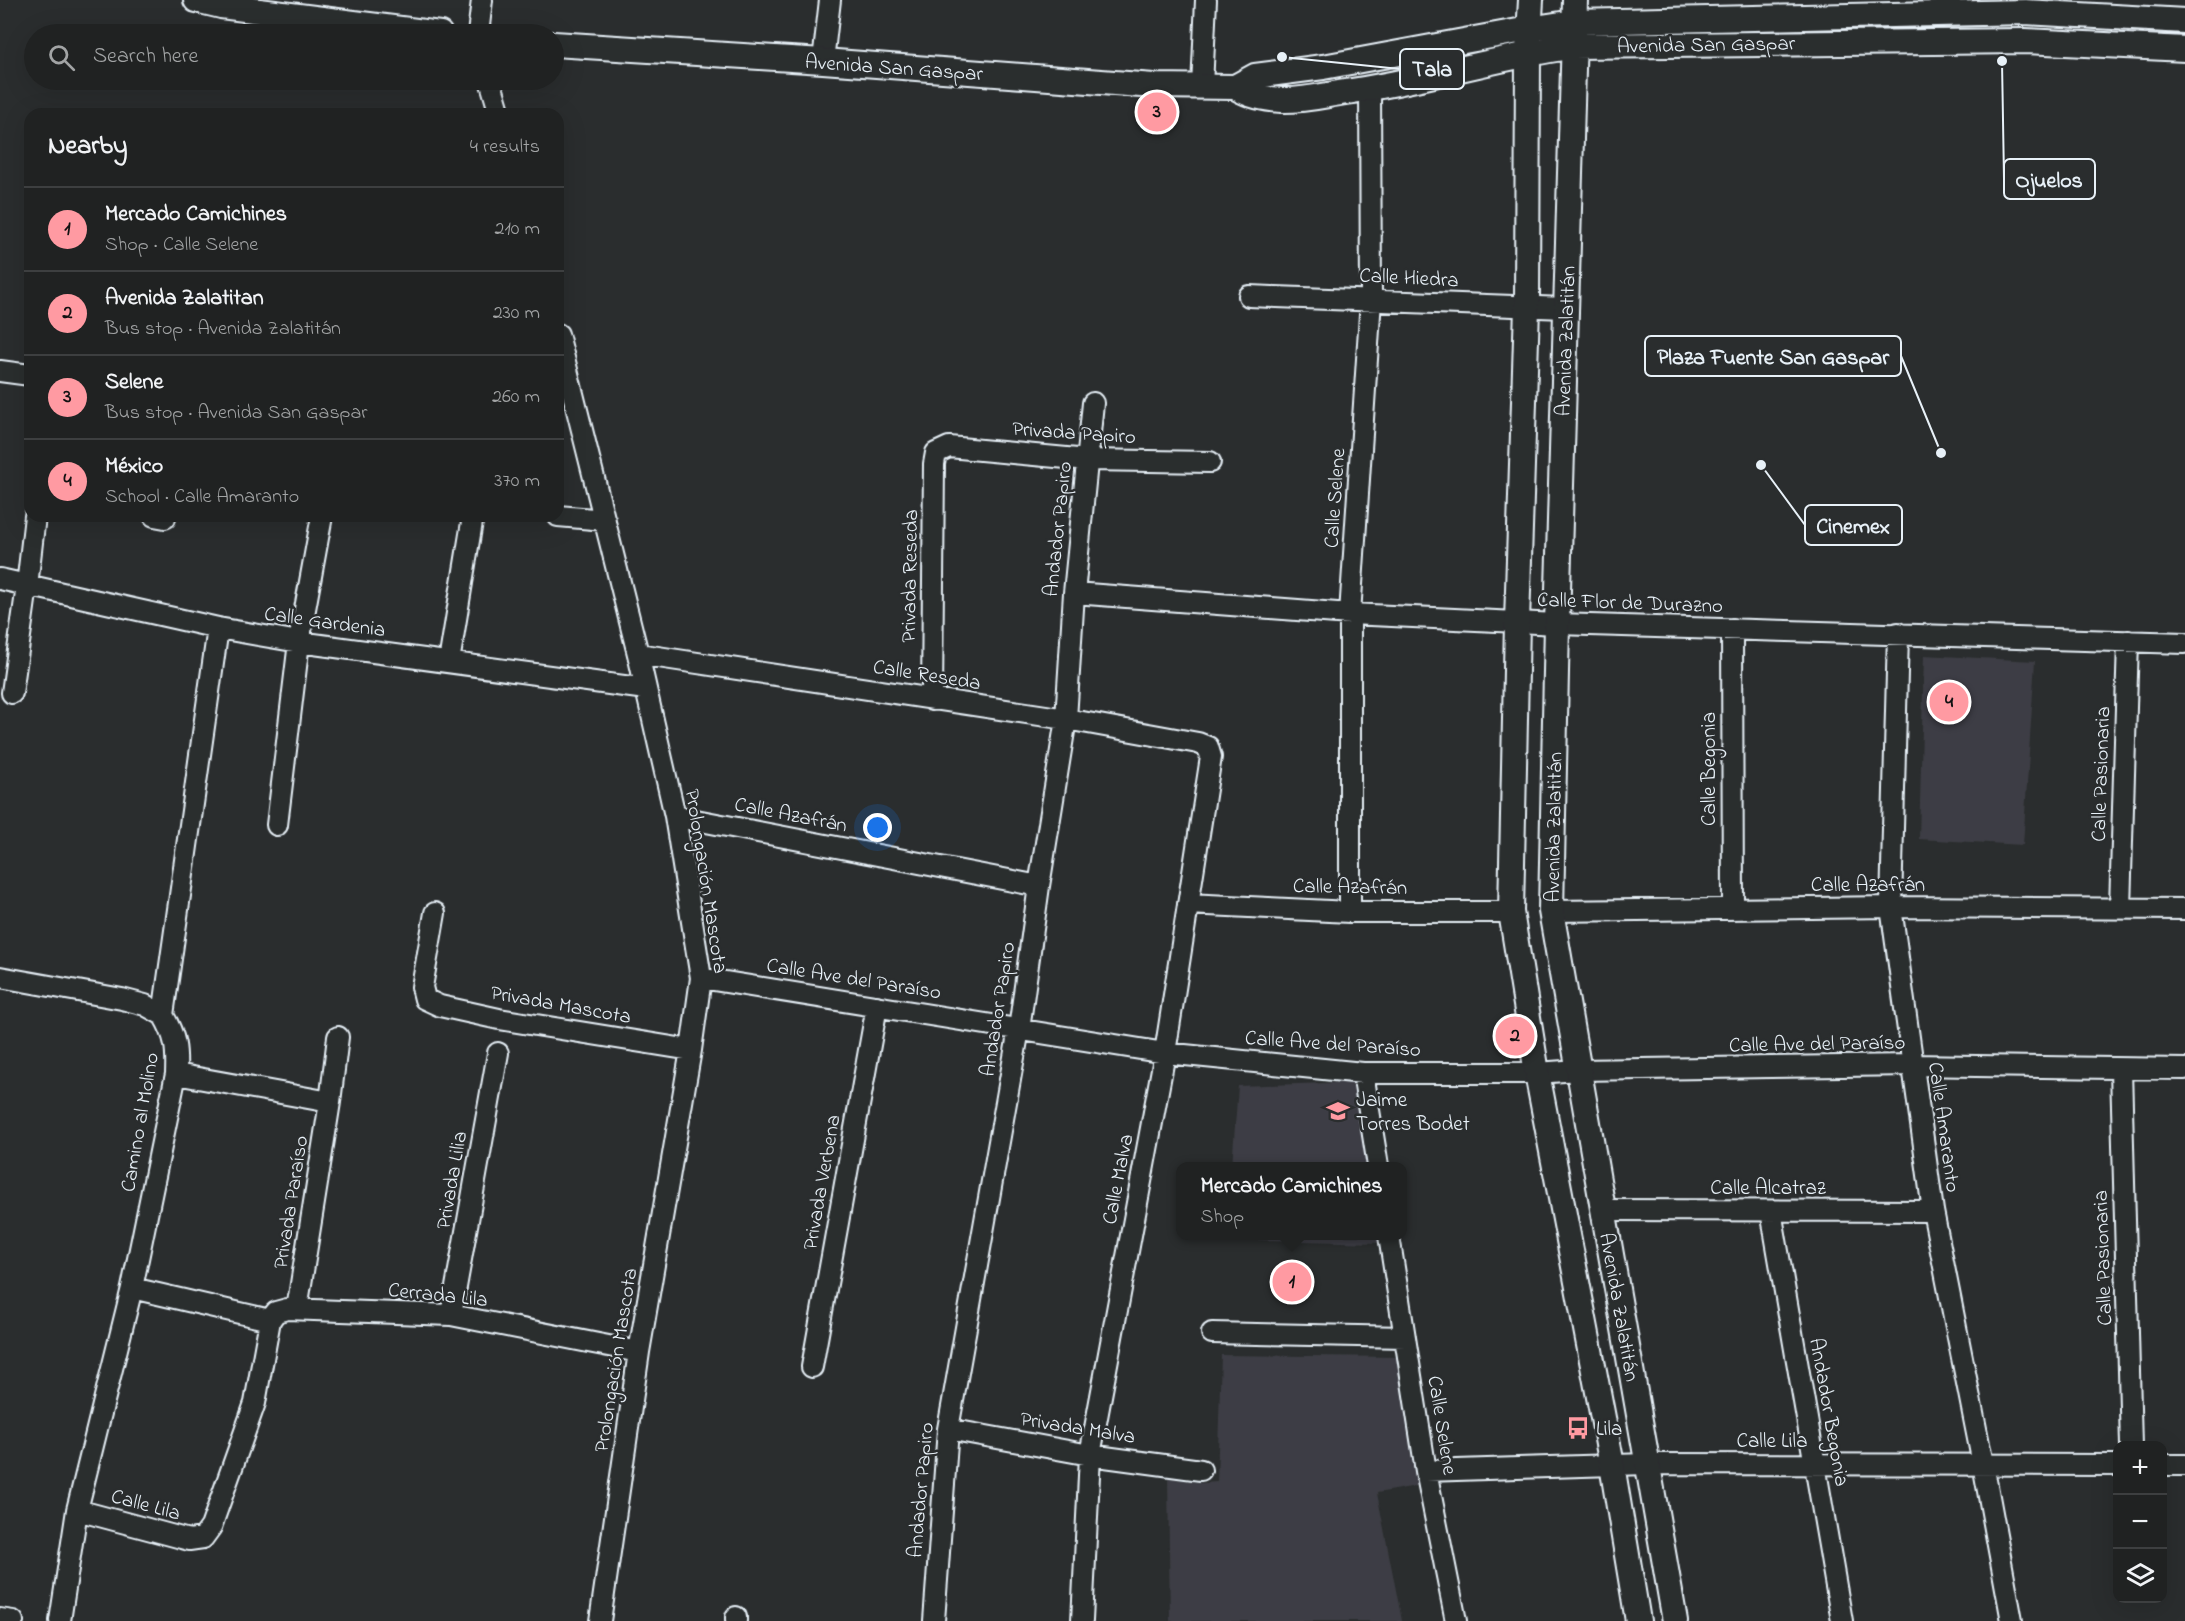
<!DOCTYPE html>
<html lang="en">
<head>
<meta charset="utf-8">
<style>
  :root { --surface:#202222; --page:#2d2f2f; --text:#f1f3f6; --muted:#a2a4a5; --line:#3d3f40; --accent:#ff9aa2 }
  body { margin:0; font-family:"Indie Flower",sans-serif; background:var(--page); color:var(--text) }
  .controls { position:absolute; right:18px; bottom:18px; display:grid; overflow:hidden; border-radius:12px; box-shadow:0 6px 24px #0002 }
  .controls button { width:54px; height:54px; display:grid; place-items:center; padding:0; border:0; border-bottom:2px solid var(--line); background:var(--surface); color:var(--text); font:30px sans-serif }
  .you { position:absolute; left:878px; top:828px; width:21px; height:21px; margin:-15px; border:4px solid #fff; border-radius:50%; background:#1a73e8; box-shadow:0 0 0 9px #1a73e833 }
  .badge { display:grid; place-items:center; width:39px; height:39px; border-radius:50%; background:var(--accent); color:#111; font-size:20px; font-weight:700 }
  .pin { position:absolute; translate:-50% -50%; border:3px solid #fff; box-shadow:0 2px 6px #0006 }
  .popup { position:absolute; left:1176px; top:1162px; width:231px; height:78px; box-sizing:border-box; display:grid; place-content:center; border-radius:12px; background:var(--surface); filter:drop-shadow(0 2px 4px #0005); font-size:20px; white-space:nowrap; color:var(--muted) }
  .popup b { font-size:22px; color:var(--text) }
  .popup::after { content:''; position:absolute; left:50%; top:100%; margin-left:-12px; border:12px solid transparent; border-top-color:var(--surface) }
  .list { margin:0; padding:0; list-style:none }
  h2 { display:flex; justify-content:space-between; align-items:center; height:78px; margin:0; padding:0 24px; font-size:26px }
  h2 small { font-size:20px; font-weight:400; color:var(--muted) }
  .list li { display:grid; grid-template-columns:39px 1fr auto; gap:18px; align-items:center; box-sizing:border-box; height:84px; padding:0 24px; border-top:2px solid var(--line) }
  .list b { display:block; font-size:22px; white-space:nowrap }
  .list p { margin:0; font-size:20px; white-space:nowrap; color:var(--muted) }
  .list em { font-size:20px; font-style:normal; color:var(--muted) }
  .icon { flex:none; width:33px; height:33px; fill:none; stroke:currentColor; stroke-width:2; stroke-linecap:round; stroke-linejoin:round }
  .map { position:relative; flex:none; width:2185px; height:1621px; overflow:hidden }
  .search { position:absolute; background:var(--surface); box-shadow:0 6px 24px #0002; left:24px; top:24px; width:540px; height:66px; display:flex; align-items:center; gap:15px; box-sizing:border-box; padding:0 21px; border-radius:33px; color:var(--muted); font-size:22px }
  .panel { position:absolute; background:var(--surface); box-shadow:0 6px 24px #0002; left:24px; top:108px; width:540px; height:414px; border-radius:18px }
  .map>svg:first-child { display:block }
</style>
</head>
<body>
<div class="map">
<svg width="2185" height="1621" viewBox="0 0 2185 1621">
  <rect width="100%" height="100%" fill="#2a2d2e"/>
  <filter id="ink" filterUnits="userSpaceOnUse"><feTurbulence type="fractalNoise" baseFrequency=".0167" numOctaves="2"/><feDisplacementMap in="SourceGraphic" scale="12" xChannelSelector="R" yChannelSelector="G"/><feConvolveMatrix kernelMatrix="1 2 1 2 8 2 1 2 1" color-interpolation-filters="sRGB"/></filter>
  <g filter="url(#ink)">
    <path fill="#3d3e44" d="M1924 655 2035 661 2023 845 1919 839Z
      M1354 1082 1368 1166H1232L1238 1086Z
      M1226 1236H1379L1380 1243 1225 1239Z
      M1221 1355 1402 1357 1422 1485 1377 1493 1402 1621H1170L1168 1477 1202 1483 1217 1482Z"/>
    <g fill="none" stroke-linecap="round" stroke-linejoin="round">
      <g stroke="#e8f1f8" stroke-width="24">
        <path id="minor" d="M478 34 482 0
          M823 61 830 0
          M490 80 500 114
          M1202 87 1206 0
          M1249 296 1566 308
          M558 334 638 654 675 816 701 978 691 1050 639 1352 600 1621
          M0 371 30 375
          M154 516 165 518
          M558 516 605 520
          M0 579 218 628 299 642 646 689
          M1074 593 1350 614 1557 624 2185 643
          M1732 629 1733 909
          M1898 633 1891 907 1933 1211 1983 1464 2012 1621
          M638 654 1066 719 1198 743 1208 747 1211 757 1165 1053 1090 1455 1082 1621
          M449 662 473 516
          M12 693 27 586 35 516
          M932 700 934 464 936 453 949 447 1088 460 1210 462
          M675 816 1039 886
          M277 825 299 642 322 516
          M1188 904 1350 912H1511
          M2120 908 2128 641
          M1551 911 1891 907 2185 909
          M1350 912V614L1371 299 1370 88
          M435 913 422 987 425 999 440 1006 499 1019 691 1050
          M0 977 122 999 145 1005 163 1015
          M701 978 1165 1053 1363 1073H1537L1578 1070 1912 1065 2185 1069
          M2121 1069 2131 1446
          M1363 1073 1378 1166
          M176 1074 330 1102
          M1603 1210 1933 1211
          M1771 1211 1842 1621
          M1389 1236 1426 1471 1456 1621
          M132 1288 270 1320 276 1312 287 1309 451 1315 639 1352
          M297 1309 330 1102 338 1037
          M451 1315 498 1053
          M1212 1333 1405 1337
          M812 1367 877 1006
          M948 1429 1090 1455 1201 1470
          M2162 1465H2185
          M1426 1471 1647 1464 2118 1465
          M77 1510 189 1540 203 1538 211 1527 255 1403 270 1320
          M0 1619 13 1621
          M60 1621 77 1510 132 1288 176 1074C177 1049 176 1037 163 1015L218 628
          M736 1621V1617
          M934 1621 948 1429 1019 1029 1039 886 1066 719 1074 593 1093 403"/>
      </g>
      <g stroke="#e8f1f8" stroke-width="28">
        <path id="tertiary" d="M196 0 221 6 440 34
          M1531 0 1528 52 1527 307 1517 622 1511 912 1537 1073 1612 1465 1638 1621
          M1575 0 1557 624 1551 911 1675 1621
          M554 44 823 61 1154 86 1235 87 1255 76 1323 67 1529 29 1574 22 2025 12 2185 21
          M1235 87C1251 96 1263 99 1282 100 1303 101 1325 95 1346 92 1423 81 1497 57 1574 46L2025 41 2185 49"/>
      </g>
      <use href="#minor" stroke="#2a2d2e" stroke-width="20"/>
      <use href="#tertiary" stroke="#2a2d2e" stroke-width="24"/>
    </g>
  </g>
  <defs>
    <g id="school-bare" transform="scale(1.8)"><path d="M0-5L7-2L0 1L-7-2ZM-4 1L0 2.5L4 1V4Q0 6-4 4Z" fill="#ff9aa2" stroke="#2a2d2e" stroke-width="2.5" paint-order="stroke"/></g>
    <g id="bus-bare" transform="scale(1.8)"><path d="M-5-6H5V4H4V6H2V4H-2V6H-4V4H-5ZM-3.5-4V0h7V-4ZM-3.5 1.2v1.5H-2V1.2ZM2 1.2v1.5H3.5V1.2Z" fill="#ff9aa2" stroke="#2a2d2e" stroke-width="2.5" paint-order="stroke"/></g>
  </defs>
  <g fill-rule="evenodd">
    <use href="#school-bare" x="1338" y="1111"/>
    <use href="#bus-bare" x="1578" y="1428"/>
  </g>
  <g text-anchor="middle" stroke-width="5" stroke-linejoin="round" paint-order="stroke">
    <g font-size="21" fill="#e8f1f8" stroke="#2a2d2e">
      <text transform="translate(1706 44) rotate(-1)" y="7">Avenida San Gaspar</text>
      <text transform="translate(894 67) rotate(4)" y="7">Avenida San Gaspar</text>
      <text transform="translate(1409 277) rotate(3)" y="7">Calle Hiedra</text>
      <text transform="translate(1565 341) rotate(-88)" y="7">Avenida Zalatitán</text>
      <text transform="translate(1074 432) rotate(4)" y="7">Privada Papiro</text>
      <text transform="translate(1334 498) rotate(-86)" y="7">Calle Selene</text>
      <text transform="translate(1057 529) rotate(-84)" y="7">Andador Papiro</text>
      <text transform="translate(909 576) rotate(-89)" y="7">Privada Reseda</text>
      <text transform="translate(1630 602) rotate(2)" y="7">Calle Flor de Durazno</text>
      <text transform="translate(325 621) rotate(8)" y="7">Calle Gardenia</text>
      <text transform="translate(927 674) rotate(9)" y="7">Calle Reseda</text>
      <text transform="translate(1708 769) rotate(-90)" y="7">Calle Begonia</text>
      <text transform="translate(2100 774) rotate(-88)" y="7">Calle Pasionaria</text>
      <text transform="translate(791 814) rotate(11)" y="7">Calle Azafrán</text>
      <text transform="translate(1553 827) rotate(-89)" y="7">Avenida Zalatitán</text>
      <text transform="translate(707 881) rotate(81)" y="7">Prolongación Mascota</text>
      <text x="1868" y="891">Calle Azafrán</text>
      <text transform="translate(1350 886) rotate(1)" y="7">Calle Azafrán</text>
      <text transform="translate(854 978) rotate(9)" y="7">Calle Ave del Paraíso</text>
      <text transform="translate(561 1004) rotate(10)" y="7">Privada Mascota</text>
      <text transform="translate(997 1009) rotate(-81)" y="7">Andador Papiro</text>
      <text transform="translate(1333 1043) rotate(4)" y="7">Calle Ave del Paraíso</text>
      <text transform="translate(1817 1043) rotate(-1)" y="7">Calle Ave del Paraíso</text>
      <text transform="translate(139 1122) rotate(-80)" y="7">Camino al Molino</text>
      <text transform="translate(1945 1127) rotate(82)" y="7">Calle Amaranto</text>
      <text transform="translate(1117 1179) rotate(-79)" y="7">Calle Malva</text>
      <text transform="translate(451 1180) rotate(-80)" y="7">Privada Lilia</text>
      <text transform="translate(821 1182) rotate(-80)" y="7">Privada Verbena</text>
      <text x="1768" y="1194">Calle Alcatraz</text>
      <text transform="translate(290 1202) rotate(-81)" y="7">Privada Paraíso</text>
      <text transform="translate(2102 1258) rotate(-92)" y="7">Calle Pasionaria</text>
      <text transform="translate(438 1294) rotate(6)" y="7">Cerrada Lila</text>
      <text transform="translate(1620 1307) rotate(80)" y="7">Avenida Zalatitán</text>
      <text transform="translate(615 1360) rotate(-81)" y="7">Prolongación Mascota</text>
      <text transform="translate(1830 1412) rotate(80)" y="7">Andador Begonia</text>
      <text transform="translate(1443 1425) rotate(81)" y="7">Calle Selene</text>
      <text transform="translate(1078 1427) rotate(9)" y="7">Privada Malva</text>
      <text x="1772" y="1447">Calle Lila</text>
      <text transform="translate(920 1490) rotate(-85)" y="7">Andador Papiro</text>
      <text transform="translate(146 1504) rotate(15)" y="7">Calle Lila</text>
    </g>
    <g font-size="21" fill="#e8f1f8" stroke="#2a2d2e" text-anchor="start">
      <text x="1356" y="1106">Jaime<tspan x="1356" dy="24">Torres Bodet</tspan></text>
      <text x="1596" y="1435">Lila</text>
    </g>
  </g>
  <path fill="none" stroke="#e8f1f8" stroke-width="2" d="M1282 57L1400 69M2002 61L2004 179M1941 453L1901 356M1761 465L1805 525"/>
  <g fill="#e8f1f8" stroke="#2a2d2e" stroke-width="2">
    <circle cx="1282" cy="57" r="6"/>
    <circle cx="2002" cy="61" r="6"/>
    <circle cx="1941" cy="453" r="6"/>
    <circle cx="1761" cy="465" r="6"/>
  </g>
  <g fill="#2a2d2e" stroke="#e8f1f8" stroke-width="2">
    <rect x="1400" y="49" width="64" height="40" rx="6"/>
    <rect x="2004" y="159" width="91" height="40" rx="6"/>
    <rect x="1645" y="336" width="256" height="40" rx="6"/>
    <rect x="1805" y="505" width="97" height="40" rx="6"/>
  </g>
  <g font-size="22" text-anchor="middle" font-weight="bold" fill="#e8f1f8">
    <text x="1432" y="76">Tala</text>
    <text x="2049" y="187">Ojuelos</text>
    <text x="1773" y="364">Plaza Fuente San Gaspar</text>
    <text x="1853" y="533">Cinemex</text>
  </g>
</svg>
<div class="controls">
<button>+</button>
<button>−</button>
<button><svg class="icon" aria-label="layers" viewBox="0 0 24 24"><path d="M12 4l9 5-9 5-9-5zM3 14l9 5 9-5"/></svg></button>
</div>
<div class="you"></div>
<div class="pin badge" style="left:1292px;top:1282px">1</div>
<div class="popup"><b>Mercado Camichines</b>Shop</div>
<div class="pin badge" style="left:1515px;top:1036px">2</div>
<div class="pin badge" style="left:1157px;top:112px">3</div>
<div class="pin badge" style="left:1949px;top:702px">4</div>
<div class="search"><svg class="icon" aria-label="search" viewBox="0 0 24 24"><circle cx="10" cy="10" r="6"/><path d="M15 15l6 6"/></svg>Search here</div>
<section class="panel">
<h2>Nearby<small>4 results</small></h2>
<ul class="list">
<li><span class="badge">1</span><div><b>Mercado Camichines</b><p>Shop · Calle Selene</p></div><em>210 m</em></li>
<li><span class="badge">2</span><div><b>Avenida Zalatitan</b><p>Bus stop · Avenida Zalatitán</p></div><em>230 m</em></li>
<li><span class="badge">3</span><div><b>Selene</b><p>Bus stop · Avenida San Gaspar</p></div><em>260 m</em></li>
<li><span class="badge">4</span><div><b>México</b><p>School · Calle Amaranto</p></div><em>370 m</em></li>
</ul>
</section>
</div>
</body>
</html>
